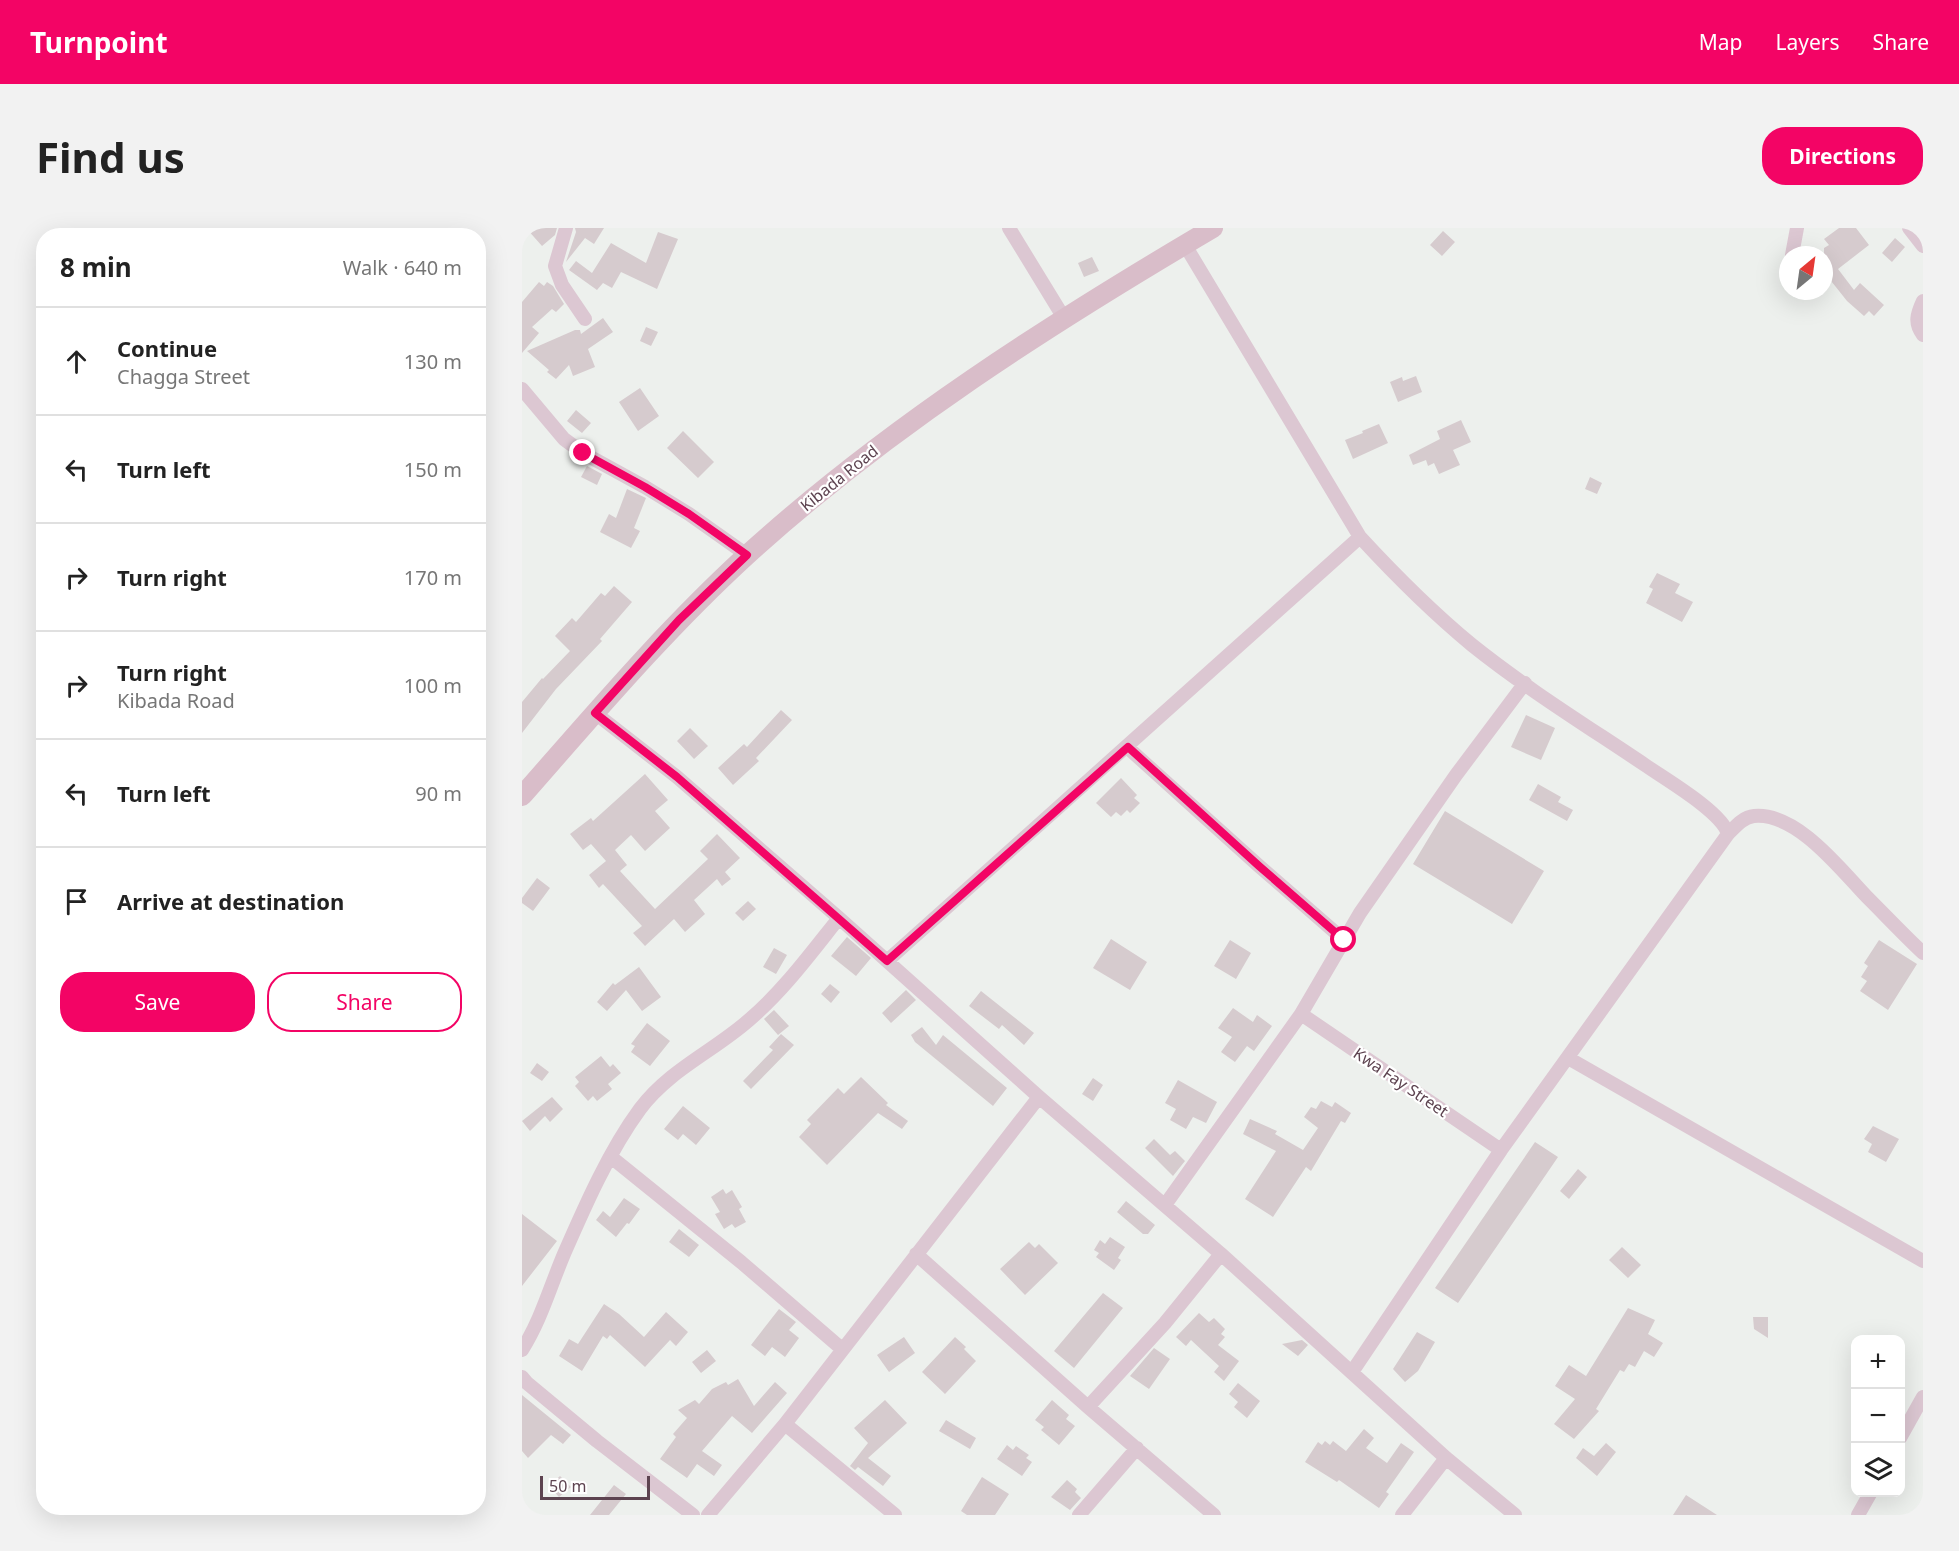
<!DOCTYPE html>
<html lang="en">
<head>
<meta charset="utf-8">
<style>
  :root { --surface:#fff; --page:#f2f2f2; --text:#222; --muted:#767676; --line:#e0e0e0; --accent:#f30465 }
  body { margin:0; font-family:"Noto Sans",sans-serif; background:var(--page); color:var(--text) }
  .controls { position:absolute; right:18px; bottom:18px; display:grid; overflow:hidden; border-radius:12px; box-shadow:0 6px 24px #0002 }
  .controls button { width:54px; height:54px; display:grid; place-items:center; padding:0; border:0; border-bottom:2px solid var(--line); background:var(--surface); color:var(--text); font:30px sans-serif }
  .compass { position:absolute; left:1257px; top:18px; width:54px; height:54px; border-radius:50%; background:var(--surface); box-shadow:0 6px 24px #0002; rotate:29deg }
  .scale { position:absolute; left:18px; bottom:15px; width:110px; box-sizing:border-box; padding-left:6px; border:3px solid #5d4350; border-top:0; font-size:16px; line-height:21px; white-space:nowrap; color:#5d4350; -webkit-text-stroke:4px #fff; paint-order:stroke }
  .stop { position:absolute; width:18px; height:18px; margin:-14px; border:4px solid #f30465; border-radius:50%; background:#fff }
  .stop.end { background:#f30465; border-color:#fff; box-shadow:0 2px 6px #0008 }
  .list { margin:0; padding:0; list-style:none }
  h2 { display:flex; justify-content:space-between; align-items:center; height:78px; margin:0; padding:0 24px; font-size:26px }
  h2 small { font-size:20px; font-weight:400; color:var(--muted) }
  .list li { display:grid; grid-template-columns:39px 1fr auto; gap:18px; align-items:center; box-sizing:border-box; height:108px; padding:0 24px; border-top:2px solid var(--line) }
  .list b { display:block; font-size:22px; white-space:nowrap }
  .list p { margin:0; font-size:20px; white-space:nowrap; color:var(--muted) }
  .list em { font-size:20px; font-style:normal; color:var(--muted) }
  .actions { display:flex; gap:12px; padding:18px 24px }
  .actions a { flex:1; padding:14px 0; border:2px solid var(--accent); border-radius:24px; text-align:center; font-size:21px; color:var(--accent) }
  .actions .main { background:var(--accent); color:#fff }
  .icon { flex:none; width:33px; height:33px; fill:none; stroke:currentColor; stroke-width:2; stroke-linecap:round; stroke-linejoin:round }
  .map { position:relative; flex:none; width:1401px; height:1287px; overflow:hidden; border-radius:24px }
  header { display:flex; align-items:center; gap:36px; box-sizing:border-box; height:84px; padding:0 30px; background:var(--accent); color:#fff }
  header strong { font-size:28px }
  nav { display:flex; gap:33px; margin-inline-start:auto; font-size:21px }
  .intro { display:flex; align-items:center; justify-content:space-between; box-sizing:border-box; height:144px; padding:0 36px }
  h1 { margin:0; font-size:42px }
  .button { padding:15px 27px; border-radius:24px; background:var(--accent); color:#fff; font-size:21px; font-weight:700 }
  main { display:flex; gap:36px; padding:0 36px }
  aside { flex:1; background:var(--surface); border-radius:24px; box-shadow:0 6px 24px #0002 }
  .map>svg:first-child { display:block }
</style>
</head>
<body>
<header>
<strong>Turnpoint</strong>
<nav><a>Map</a><a>Layers</a><a>Share</a></nav>
</header>
<div class="intro"><h1>Find us</h1><a class="button">Directions</a></div>
<main>
<aside>
<h2>8 min<small>Walk · 640 m</small></h2>
<ul class="list">
<li><svg class="icon" aria-label="ahead" viewBox="0 0 24 24"><path d="M12 20V5M6 11l6-6 6 6"/></svg><div><b>Continue</b><p>Chagga Street</p></div><em>130 m</em></li>
<li><svg class="icon" aria-label="left" viewBox="0 0 24 24"><path d="M17 20v-9H6M10 6l-5 5 5 5"/></svg><div><b>Turn left</b></div><em>150 m</em></li>
<li><svg class="icon" aria-label="right" viewBox="0 0 24 24"><path d="M7 20v-9h11M14 6l5 5-5 5"/></svg><div><b>Turn right</b></div><em>170 m</em></li>
<li><svg class="icon" aria-label="right" viewBox="0 0 24 24"><path d="M7 20v-9h11M14 6l5 5-5 5"/></svg><div><b>Turn right</b><p>Kibada Road</p></div><em>100 m</em></li>
<li><svg class="icon" aria-label="left" viewBox="0 0 24 24"><path d="M17 20v-9H6M10 6l-5 5 5 5"/></svg><div><b>Turn left</b></div><em>90 m</em></li>
<li><svg class="icon" aria-label="arrive" viewBox="0 0 24 24"><path d="M6 21V4h12l-3 4 3 4H6"/></svg><div><b>Arrive at destination</b></div></li>
</ul>
<div class="actions"><a class="main">Save</a><a>Share</a></div>
</aside>
<div class="map">
<svg width="1401" height="1287" viewBox="0 0 1401 1287">
  <rect width="100%" height="100%" fill="#edf0ed"/>
  <path fill="#d6cbce" d="M4 0H35L33 7 20 18Z
    M53 0H82L72 16 63 10 44 34 54 4Z
    M1317 0H1334L1347 17 1316 41 1332 62 1338 55 1362 77 1352 88 1347 83 1342 88 1325 73 1302 44V20L1307 17 1302 11Z
    M921 3 933 14 920 28 908 17Z
    M136 4 156 11 135 61 99 44 90 60 81 55 75 62 47 42 54 33 70 45 89 15 124 35Z
    M1373 10 1383 19 1370 34 1360 25Z
    M570 29 577 43 562 49 556 35Z
    M17 54 22 58 25 54 31 58 42 76 34 84 30 81 10 99 17 105 0 125V74Z
    M81 90 91 104 66 121 73 139 51 148 47 137 34 151 25 144 27 142 5 123 53 102H58L59 106Z
    M124 99 136 104 129 118 118 113Z
    M894 148 900 164 876 174 868 154 880 149 881 153Z
    M118 160 137 188 116 203 97 174Z
    M54 182 69 195 60 205 45 193Z
    M939 192 949 214 931 222 938 237 917 246 912 235 906 238 904 232 891 237 887 227 918 211 915 203Z
    M857 196 866 215 831 231 823 212 841 205 840 203Z
    M161 203 192 234 176 250 145 220Z
    M65 238 80 246 75 257 59 249Z
    M1068 249 1080 255 1075 266 1063 261Z
    M105 261 124 270 112 300 118 303 109 320 78 304 87 286 94 290Z
    M1135 345 1158 356 1153 365 1171 374 1160 394 1124 375 1131 361 1127 359Z
    M92 358 110 374 78 411 80 413 34 461 0 505V474L20 450 21 451 48 423 33 408 50 390 54 394 79 365 83 368Z
    M259 482 270 492 234 530 237 533 211 557 196 540 222 516 225 519Z
    M1004 487 1033 500 1019 532 989 519Z
    M168 500 186 518 172 531 155 513Z
    M123 546 146 572 133 583 148 600 123 623 109 607 93 622 105 637 98 643 133 681 186 631 178 623 195 606 218 630 203 644 209 651 200 658 195 651 172 672 183 686 163 704 152 691 123 718 111 705 120 698 81 656 77 660 67 647 84 633 69 616 61 622 48 606 69 590 71 593Z
    M599 550 615 567 612 570 618 575 608 585 605 582 599 588 594 584 589 589 574 575Z
    M1016 556 1039 569 1036 574 1051 582 1045 593 1007 572Z
    M923 583 1022 643 990 696 891 636Z
    M15 650 28 660 11 683 0 675V670Z
    M226 673 234 681 221 693 213 685Z
    M325 709 349 730 334 748 309 728Z
    M589 711 625 734 608 762 571 740Z
    M708 712 729 725 714 751 692 738Z
    M1357 712 1395 736 1366 782 1338 763 1345 753 1339 749 1346 738 1342 735Z
    M252 720 265 727 254 746 241 739Z
    M117 739 139 769 120 783 104 762 85 783 75 774 91 755 93 757Z
    M308 756 318 764 309 775 299 766Z
    M384 762 394 772 369 795 360 785Z
    M459 763 512 805 502 817 480 797 477 801 447 778Z
    M711 780 731 794 735 787 750 798 732 823 725 818 713 834 699 824 710 809 696 800Z
    M252 782 267 798 256 807 242 791Z
    M125 795 148 813 128 838 109 824 113 818 109 816Z
    M400 799 414 817 421 807 485 860 471 878 393 814 389 807Z
    M259 806 272 817 229 861 221 853 251 822 247 819Z
    M79 828 88 839 91 836 99 845 86 856 90 861 75 873 71 868 66 873 53 858 57 854 53 849Z
    M15 835 27 844 20 853 8 845Z
    M339 849 366 875 364 877 386 893 380 901 356 885 305 937 277 909 289 896 285 892 316 860 322 866Z
    M571 850 581 857 571 873 560 866Z
    M656 852 695 874 684 895 671 889 664 901 648 892 654 881 643 875Z
    M30 869 41 881 28 894 23 888 8 903 0 893Z
    M799 873 810 879 813 874 829 885 823 895 819 893 789 943 784 939 751 989 723 971 754 923 721 906 728 891 755 903 753 906 781 922 796 900 782 889 789 879 794 881Z
    M161 878 188 900 174 917 161 906 156 912 142 901Z
    M1351 898 1377 911 1364 934 1346 924 1350 916 1342 911Z
    M632 911 648 927 653 923 663 933 651 948 623 920Z
    M1013 914 1036 929 936 1075 913 1060Z
    M1056 941 1065 949 1047 971 1038 963Z
    M201 961 204 966 210 962 220 979 217 981 224 994 213 1000 210 996 202 1001 193 986 198 984 189 969Z
    M102 970 118 981 107 996 105 995 94 1009 74 992 81 983 88 989Z
    M604 973 633 997 626 1006H621L595 984Z
    M0 986 35 1013 0 1058Z
    M157 1001 177 1017 167 1029 147 1014Z
    M588 1009 603 1019 596 1030 599 1032 592 1042 574 1029 577 1025 572 1022 578 1012 583 1016Z
    M507 1014 513 1020 517 1016 536 1035 503 1067 478 1041Z
    M1100 1019 1119 1037 1106 1050 1087 1032Z
    M581 1065 601 1080 552 1140 532 1123Z
    M82 1076 97 1086 122 1109 144 1084 166 1104 154 1118 148 1112 123 1139 88 1107 85 1111 81 1108 60 1143 37 1128 47 1111 56 1116Z
    M1106 1080 1133 1092 1126 1106 1141 1115 1132 1129 1122 1123 1113 1139 1107 1136 1102 1144 1098 1142 1074 1181 1077 1183 1052 1211 1032 1196 1053 1171 1033 1158 1047 1137 1064 1148Z
    M257 1081 274 1094 267 1102 277 1110 263 1129 250 1119 243 1128 229 1117Z
    M677 1085 687 1094 692 1090 703 1101 699 1106 703 1109 696 1117 717 1133 702 1153 692 1144 697 1138 669 1112 664 1118 654 1109Z
    M1231 1089H1246V1110L1232 1101Z
    M895 1104 913 1114 896 1143 883 1154 871 1141Z
    M382 1109 393 1125 367 1144 355 1127Z
    M433 1109 444 1119 442 1121 454 1133 423 1166 400 1144Z
    M780 1112 786 1117 776 1128 760 1116Z
    M632 1120 648 1131 627 1161 608 1148Z
    M185 1122 194 1133 179 1145 170 1134Z
    M216 1151 232 1178 253 1154 265 1165 230 1205 210 1188 180 1223 200 1237 192 1248 175 1236 165 1250 138 1231 154 1209 151 1206 165 1190 156 1182 173 1172 177 1176 190 1161 204 1154 206 1157Z
    M716 1155 738 1173 725 1190 712 1179 716 1174 707 1166Z
    M0 1167 49 1207 41 1216 29 1207 6 1230 0 1223Z
    M363 1172 385 1195 346 1230 369 1248 361 1258 336 1239 333 1242 328 1238 346 1215 332 1200Z
    M530 1172 547 1187 544 1191 553 1198 537 1217 519 1202 522 1199 513 1192Z
    M424 1192 454 1210 448 1221 417 1203Z
    M842 1201 852 1210 844 1220 865 1235 879 1215 892 1224 864 1264 867 1266 857 1280 817 1252 815 1254 783 1234 796 1214 800 1217 803 1213 808 1217 811 1213 824 1223Z
    M1084 1215 1094 1224 1075 1248 1054 1230 1061 1220 1072 1228Z
    M485 1217 491 1222 494 1218 507 1227 504 1230 510 1234 500 1248 475 1231Z
    M38 1248 49 1259 37 1269 27 1258Z
    M460 1249 487 1266 473 1287H445L439 1283Z
    M545 1252 555 1261 553 1264 559 1270 548 1282 529 1269Z
    M92 1257 104 1266 87 1287H68Z
    M1164 1267 1195 1287H1151Z"/>
  <g fill="none" stroke-linecap="round" stroke-linejoin="round">
    <path stroke="#dcc7d2" stroke-width="14" d="M44 0 33 38 40 57 63 91
      M487 0 542 90
      M1387 0 1401 18
      M663 17 838 309C873 347 910 384 950 417 1005 461 1065 498 1123 537 1143 551 1200 584 1206 606L979 922 830 1144
      M1270 27 1275 0
      M1401 73C1395 86 1392 95 1401 107
      M0 161 42 211 61 225 123 259 167 286 225 327
      M73 485 155 549 317 690 517 869 699 1026 924 1230 993 1287
      M605 519 737 638 822 712
      M1206 606C1213 599 1221 589 1232 588 1275 584 1319 642 1345 669 1364 688 1382 707 1401 725
      M365 733 838 309
      M779 786 979 922
      M1046 830 1401 1033
      M89 929 219 1034 320 1121
      M643 977 779 786 838 685 934 547 1003 455
      M394 1026 566 1179 692 1287
      M0 1122C19 1092 28 1059 42 1026 63 978 87 923 118 881 147 842 192 823 227 792 262 762 289 725 317 690
      M0 1149 5 1155 75 1213 171 1287
      M566 1179 643 1095 699 1026
      M263 1196 373 1287
      M1378 1210 1401 1169
      M186 1287 263 1196 517 869
      M557 1287 615 1220
      M880 1287 924 1230
      M1336 1287 1349 1264"/>
    <path stroke="#d9bdc9" stroke-width="20" d="M0 568C73 485 144 401 225 327 366 199 528 96 691 0"/>
  </g>
  <g fill="none" stroke-linecap="round" stroke-linejoin="round">
    <path stroke="#f30465" stroke-width="8" d="M61 225 123 259 167 286 225 327 157 392 73 485 155 549 365 733 606 519 737 638 822 712"/>
  </g>
  <g text-anchor="middle" stroke-width="4.5" stroke-linejoin="round" paint-order="stroke">
    <g font-size="16" fill="#5d4350" stroke="#fff">
      <text transform="translate(317 250) rotate(-39)" y="6">Kibada Road</text>
      <text transform="translate(879 854) rotate(34)" y="6">Kwa Fay Street</text>
    </g>
  </g>
</svg>
<div class="controls">
<button>+</button>
<button>−</button>
<button><svg class="icon" aria-label="layers" viewBox="0 0 24 24"><path d="M12 4l9 5-9 5-9-5zM3 14l9 5 9-5"/></svg></button>
</div>
<svg class="compass" viewBox="-18 -18 36 36"><path d="M0-13l5 13h-10z" fill="#e53935"/><path d="M0 13l5-13h-10z" fill="#767676"/></svg>
<div class="scale">50 m</div>
<div class="stop" style="left:822px;top:712px"></div>
<div class="stop end" style="left:61px;top:225px"></div>
</div>
</main>
</body>
</html>
